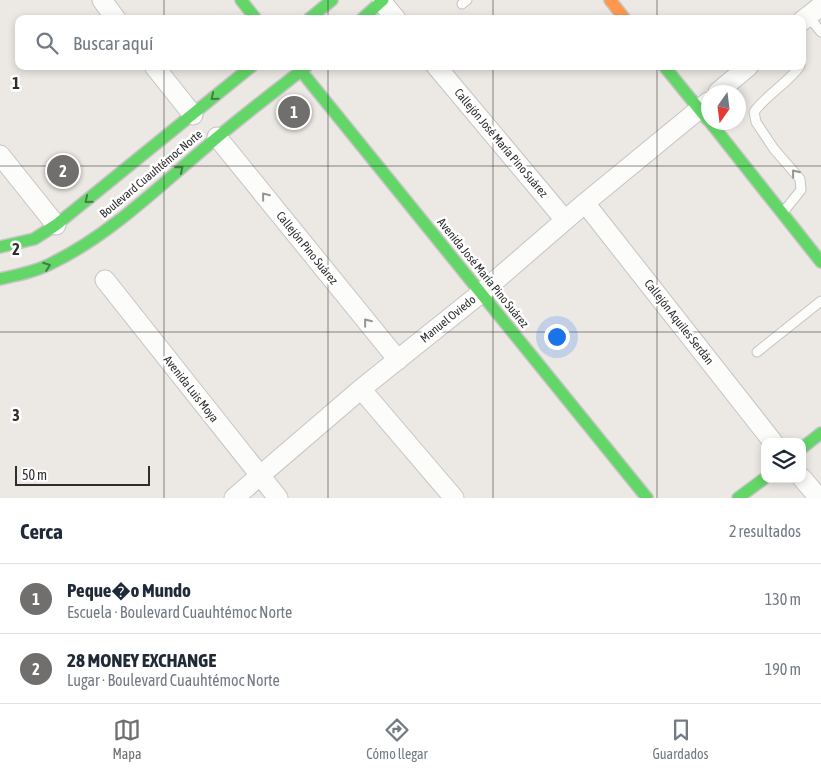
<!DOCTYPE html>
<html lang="es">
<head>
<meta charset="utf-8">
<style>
  :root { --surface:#fff; --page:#f6f6f7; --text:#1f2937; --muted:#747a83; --line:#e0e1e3; --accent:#706f6e }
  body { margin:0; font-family:"Asap Condensed",sans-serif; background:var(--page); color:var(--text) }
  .controls { position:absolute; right:15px; bottom:15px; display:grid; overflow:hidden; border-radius:10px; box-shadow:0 2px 8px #0003 }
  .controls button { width:45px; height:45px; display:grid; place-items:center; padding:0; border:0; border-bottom:1px solid var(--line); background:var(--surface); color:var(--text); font:25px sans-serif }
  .compass { position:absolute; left:701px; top:85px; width:45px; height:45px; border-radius:50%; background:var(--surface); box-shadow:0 2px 8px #0003; rotate:194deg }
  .scale { position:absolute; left:15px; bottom:12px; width:135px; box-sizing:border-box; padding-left:5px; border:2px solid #2e2e2e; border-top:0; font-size:14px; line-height:18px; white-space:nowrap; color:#2e2e2e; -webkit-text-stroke:4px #fff; paint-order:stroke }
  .you { position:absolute; left:556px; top:336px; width:18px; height:18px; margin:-12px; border:4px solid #fff; border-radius:50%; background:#1a73e8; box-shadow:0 0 0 8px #1a73e833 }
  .badge { display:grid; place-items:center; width:32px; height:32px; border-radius:50%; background:var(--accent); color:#fff; font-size:16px; font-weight:700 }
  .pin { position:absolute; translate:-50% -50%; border:2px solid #fff; box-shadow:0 1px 5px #0006 }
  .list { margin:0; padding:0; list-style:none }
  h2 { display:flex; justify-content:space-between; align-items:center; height:65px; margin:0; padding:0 20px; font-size:21px }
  h2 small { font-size:16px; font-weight:400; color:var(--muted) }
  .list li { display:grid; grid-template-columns:32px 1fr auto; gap:15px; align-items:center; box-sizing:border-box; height:70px; padding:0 20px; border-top:1px solid var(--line) }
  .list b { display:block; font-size:19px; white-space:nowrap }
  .list p { margin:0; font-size:16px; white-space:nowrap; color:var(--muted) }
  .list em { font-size:16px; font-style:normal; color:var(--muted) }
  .icon { flex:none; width:28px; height:28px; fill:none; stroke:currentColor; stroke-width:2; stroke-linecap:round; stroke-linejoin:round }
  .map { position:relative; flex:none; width:821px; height:498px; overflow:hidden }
  .search { position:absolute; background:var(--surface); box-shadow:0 2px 8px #0003; left:15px; right:15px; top:15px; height:55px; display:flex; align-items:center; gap:12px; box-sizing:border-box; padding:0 18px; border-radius:10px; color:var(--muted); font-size:19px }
  .sheet { height:205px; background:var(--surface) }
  nav { display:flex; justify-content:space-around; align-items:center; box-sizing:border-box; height:70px; border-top:1px solid var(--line); background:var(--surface); font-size:14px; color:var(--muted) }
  nav a { display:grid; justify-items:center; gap:2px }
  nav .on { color:var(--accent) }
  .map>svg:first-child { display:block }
</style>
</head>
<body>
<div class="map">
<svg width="821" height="498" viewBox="0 0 821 498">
  <rect width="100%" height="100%" fill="#ece8e4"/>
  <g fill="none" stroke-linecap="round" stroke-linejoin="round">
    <g stroke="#c5c4c5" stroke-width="11">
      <path id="lane" d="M462 4 467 0
        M808 16 821 32
        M784 211 801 190 800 179 774 149 756 122 754 112C767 94 787 84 800 66
        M757 352 821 301"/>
    </g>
    <g stroke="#c5c4c5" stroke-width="21">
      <path id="street" d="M102 0 116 19
        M382 2 396 19
        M802 21 821 6
        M154 66 193 115
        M436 66 565 220
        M718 92 749 66
        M217 137 398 360
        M0 155 56 225
        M585 203 773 442
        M105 280 278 498
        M361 389 454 498
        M802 478 819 498
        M234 498 361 389 481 293 585 203 708 102"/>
    </g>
    <g stroke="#c5c4c5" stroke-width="14">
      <path id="fast" d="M241 0 256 19
        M309 19 332 0
        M362 19 383 0
        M297 66 647 498
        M664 66 708 120
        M710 122 821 262
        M0 247 34 239 56 225 252 66
        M0 279C18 275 38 271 54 262 111 234 158 187 206 147 238 119 273 93 307 66
        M802 448 821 433
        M738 498 765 478"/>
    </g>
    <g stroke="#c5c4c5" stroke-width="14">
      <path id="slow" d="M610 0 625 19"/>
    </g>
    <use href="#lane" stroke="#fcfcfb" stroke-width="9"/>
    <use href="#street" stroke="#fcfcfb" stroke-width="19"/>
    <use href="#fast" stroke="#63d668" stroke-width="11"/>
    <use href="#slow" stroke="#ff974d" stroke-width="11"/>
  </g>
  <defs><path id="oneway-chevron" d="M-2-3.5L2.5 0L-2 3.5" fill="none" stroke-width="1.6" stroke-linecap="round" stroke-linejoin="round" transform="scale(1.25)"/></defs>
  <g stroke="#467a48">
    <use href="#oneway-chevron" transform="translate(214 97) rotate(141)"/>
    <use href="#oneway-chevron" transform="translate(180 169) rotate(-40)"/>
    <use href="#oneway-chevron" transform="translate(88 200) rotate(141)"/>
    <use href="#oneway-chevron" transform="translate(47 266) rotate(-20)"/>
  </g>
  <g stroke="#959594">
    <use href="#oneway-chevron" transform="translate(795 173) rotate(-129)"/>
    <use href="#oneway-chevron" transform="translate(265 196) rotate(-129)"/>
    <use href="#oneway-chevron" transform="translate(367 322) rotate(-129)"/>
  </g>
  <path fill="none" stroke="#2e2e2e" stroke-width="1" stroke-opacity="0.55" d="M164 0V19M328 0V19M493 0V19M657 0V19M164 66V498M328 66V498M493 66V498M657 66V498M0 166H821M0 332H821"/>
  <g text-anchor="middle" stroke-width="5" stroke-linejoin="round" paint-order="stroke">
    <g font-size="12" fill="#2e2e2e" stroke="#fff">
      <text transform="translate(501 143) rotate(50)" y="4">Callejón José María Pino Suárez</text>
      <text transform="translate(151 174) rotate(-40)" y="4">Boulevard Cuauhtémoc Norte</text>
      <text transform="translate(307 248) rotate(51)" y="4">Callejón Pino Suárez</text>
      <text transform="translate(483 273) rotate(51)" y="4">Avenida José María Pino Suárez</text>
      <text transform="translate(448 319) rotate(-39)" y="4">Manuel Oviedo</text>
      <text transform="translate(679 322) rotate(52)" y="4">Callejón Aquiles Serdán</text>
      <text transform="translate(191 389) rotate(52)" y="4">Avenida Luis Moya</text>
    </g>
  </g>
  <g font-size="16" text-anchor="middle" font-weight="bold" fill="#2e2e2e" stroke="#fff" stroke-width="5" stroke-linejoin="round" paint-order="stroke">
    <text x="16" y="89">1</text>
    <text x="16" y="255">2</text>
    <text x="16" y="421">3</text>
  </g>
</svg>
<div class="controls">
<button><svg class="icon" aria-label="layers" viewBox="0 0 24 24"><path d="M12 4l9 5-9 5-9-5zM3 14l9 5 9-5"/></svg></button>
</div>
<svg class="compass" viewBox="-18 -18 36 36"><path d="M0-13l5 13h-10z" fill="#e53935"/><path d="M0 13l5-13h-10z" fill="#747a83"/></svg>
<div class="scale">50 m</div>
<div class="you"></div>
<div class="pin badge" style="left:294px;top:112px">1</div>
<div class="pin badge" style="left:63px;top:171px">2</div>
<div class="search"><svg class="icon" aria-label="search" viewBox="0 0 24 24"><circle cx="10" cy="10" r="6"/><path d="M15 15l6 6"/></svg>Buscar aquí</div>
</div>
<section class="sheet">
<h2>Cerca<small>2 resultados</small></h2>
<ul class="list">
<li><span class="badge">1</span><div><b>Peque�o Mundo</b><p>Escuela · Boulevard Cuauhtémoc Norte</p></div><em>130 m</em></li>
<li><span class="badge">2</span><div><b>28 MONEY EXCHANGE</b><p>Lugar · Boulevard Cuauhtémoc Norte</p></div><em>190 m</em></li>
</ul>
</section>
<nav>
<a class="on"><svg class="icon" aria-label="map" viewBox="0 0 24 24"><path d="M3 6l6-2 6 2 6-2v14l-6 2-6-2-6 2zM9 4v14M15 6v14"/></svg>Mapa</a>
<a><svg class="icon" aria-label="directions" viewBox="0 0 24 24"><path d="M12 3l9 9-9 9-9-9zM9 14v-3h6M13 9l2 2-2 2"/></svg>Cómo llegar</a>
<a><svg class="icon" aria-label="saved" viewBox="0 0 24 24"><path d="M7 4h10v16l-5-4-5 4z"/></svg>Guardados</a>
</nav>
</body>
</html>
